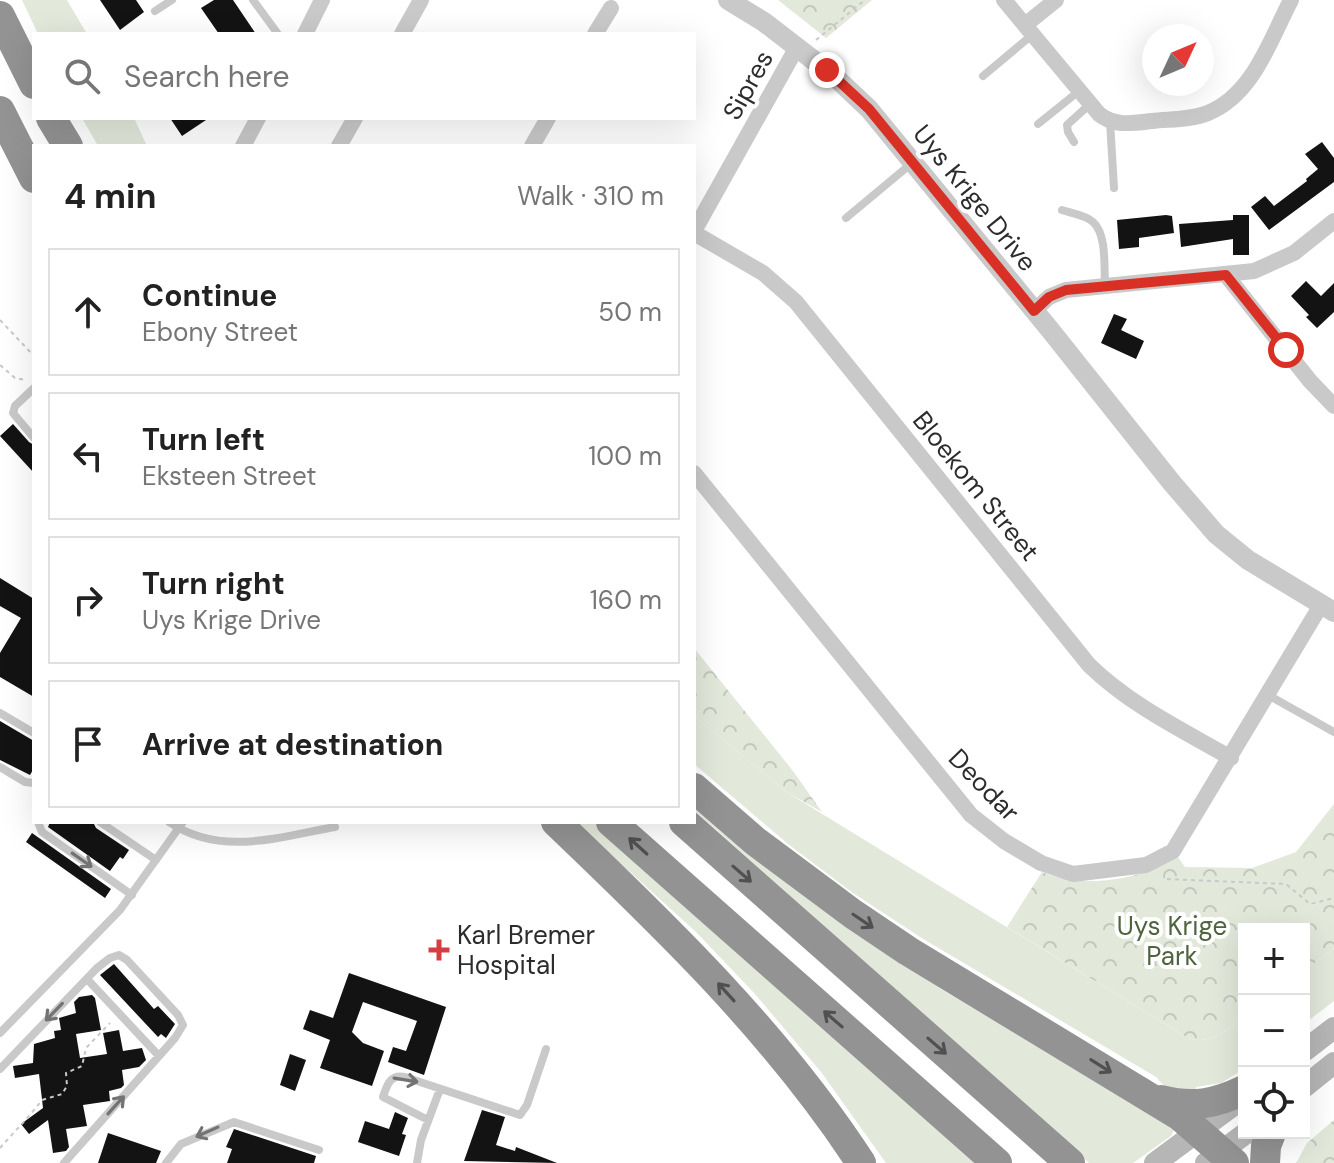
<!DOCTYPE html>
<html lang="en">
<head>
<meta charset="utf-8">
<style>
  :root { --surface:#fff; --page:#f6f6f6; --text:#222; --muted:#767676; --line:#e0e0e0 }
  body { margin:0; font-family:"DM Sans",sans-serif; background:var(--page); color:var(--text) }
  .controls { position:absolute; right:24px; bottom:24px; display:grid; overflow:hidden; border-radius:0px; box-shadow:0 8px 32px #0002 }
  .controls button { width:72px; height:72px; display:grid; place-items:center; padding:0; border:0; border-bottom:2px solid var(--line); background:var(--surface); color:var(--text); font:40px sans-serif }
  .compass { position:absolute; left:1142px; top:24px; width:72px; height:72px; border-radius:50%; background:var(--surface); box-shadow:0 8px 32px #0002; rotate:46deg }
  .stop { position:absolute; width:24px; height:24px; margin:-18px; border:6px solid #d93025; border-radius:50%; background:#fff }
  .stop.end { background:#d93025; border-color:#fff; box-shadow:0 2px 8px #0008 }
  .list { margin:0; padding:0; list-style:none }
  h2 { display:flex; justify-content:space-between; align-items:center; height:104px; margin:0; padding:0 32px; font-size:34px }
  h2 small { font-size:26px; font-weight:400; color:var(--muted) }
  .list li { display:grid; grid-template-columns:52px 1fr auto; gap:24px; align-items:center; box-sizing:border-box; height:128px; margin:0 16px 16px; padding:0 16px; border:2px solid var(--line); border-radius:0px }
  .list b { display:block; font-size:30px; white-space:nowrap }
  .list p { margin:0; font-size:26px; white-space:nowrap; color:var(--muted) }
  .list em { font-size:26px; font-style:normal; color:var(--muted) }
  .icon { flex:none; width:44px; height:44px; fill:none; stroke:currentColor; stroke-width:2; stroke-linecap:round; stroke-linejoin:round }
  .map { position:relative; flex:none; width:1334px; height:1163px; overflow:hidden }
  .search { position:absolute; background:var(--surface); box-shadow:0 8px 32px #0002; left:32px; top:32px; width:664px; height:88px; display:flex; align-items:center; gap:20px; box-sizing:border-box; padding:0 28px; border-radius:0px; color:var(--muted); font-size:30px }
  .panel { position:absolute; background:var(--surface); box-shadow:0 8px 32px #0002; left:32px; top:144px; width:664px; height:680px; border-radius:0px }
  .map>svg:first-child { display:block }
</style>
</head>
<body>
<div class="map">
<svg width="1334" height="1163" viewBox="0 0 1334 1163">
  <defs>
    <pattern id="forest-crowns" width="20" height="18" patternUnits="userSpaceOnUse" patternTransform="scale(2)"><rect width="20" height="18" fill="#e2e9db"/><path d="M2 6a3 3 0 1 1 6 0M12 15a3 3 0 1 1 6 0" fill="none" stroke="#c2c8bc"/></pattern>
  </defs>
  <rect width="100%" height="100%" fill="#fff"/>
  <path fill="#e2e9db" d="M22 0H67L87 34H38Z
    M82 118H134L147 146H98Z
    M694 716 788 793 1188 1038C1211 1046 1227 1029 1244 1016V1069L1221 1083 1196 1087 1195 1100 1164 1086 1156 1077 920 937 853 893 788 844 694 764Z
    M694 799 877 946 941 989 1139 1107 1162 1116 1174 1130 1171 1136 1133 1163H1089L694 810Z
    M575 822H597L979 1163H886L821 1072 755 994 696 932Z
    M1334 948V1001L1304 1024V971Z"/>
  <path fill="url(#forest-crowns)" d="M778 0H872L826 38Z
    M694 648 793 771 822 812 788 793 694 716Z
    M1334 804V948L1304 971V929H1244V1016C1227 1029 1211 1046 1188 1038L1007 927 1042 872C1083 889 1141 881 1177 856L1185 867 1252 868 1296 852Z
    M1334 1120V1163H1296L1307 1143Z"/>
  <path fill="#131313" d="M100 0H136L144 12 120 30Z
    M214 0H233L256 34H219L201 8Z
    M170 118H209L182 136Z
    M1322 142 1334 158V182L1269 230 1251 207 1265 196 1274 206 1307 181 1306 179 1318 169 1305 154Z
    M1166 215 1172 216 1174 233 1139 238V247L1119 249 1117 220Z
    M1233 215H1249V255H1233V239L1181 247 1179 224 1233 220Z
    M1306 281 1321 296 1334 283V312L1317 328 1306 317 1309 315 1291 296Z
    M1114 314 1127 319 1121 330 1144 341 1136 359 1101 343Z
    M13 424 29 442 34 445V473L0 436Z
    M0 578 34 599V697L0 677V653L21 618 0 606Z
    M0 721 34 741V768L30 775 0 760Z
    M50 822H93L96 828 129 850 123 859 120 857 110 871 48 827Z
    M32 833 111 889 105 898 26 842Z
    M114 964 154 1009 158 1006 175 1024 166 1038 161 1034 158 1037 100 975Z
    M349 973 446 1007 424 1075 388 1062 393 1047 406 1051 417 1021 363 1002 352 1032 363 1043 384 1051 372 1086 320 1068 330 1040 303 1029 310 1010 333 1018Z
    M92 995 95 998 101 1030 76 1034 80 1058 107 1054 103 1033 119 1030 123 1051 142 1048 146 1060 139 1067 122 1070 124 1085 121 1088 109 1091 110 1101 83 1105 87 1126 66 1129 69 1147 66 1151 53 1153 48 1120 29 1134 21 1124 43 1108 39 1074 15 1078 13 1066 33 1063 34 1044 55 1038 54 1031 61 1030 59 1018 76 1013 74 1002 79 997Z
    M290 1054 306 1060 295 1091 280 1085Z
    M482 1110 505 1117 496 1145 515 1151 516 1147 557 1163 464 1161Z
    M395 1112 408 1118 402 1134 406 1135 399 1156 358 1142 365 1121 389 1129Z
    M234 1129 316 1156 314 1163H227L232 1149 226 1147Z
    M108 1133 161 1151 156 1163H98Z"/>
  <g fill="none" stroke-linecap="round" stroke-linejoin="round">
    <path stroke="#c9c9c9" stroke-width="2" stroke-dasharray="4 4" stroke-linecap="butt" d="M816 40 865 0
      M0 320 34 356
      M0 365 15 378 26 380
      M1164 874V879L1286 884 1310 904 1334 898
      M0 1148C14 1132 29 1117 42 1100L62 1094 67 1086 66 1073 82 1066 86 1048 110 1023"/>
    <path stroke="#c9c9c9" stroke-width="8" d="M253 0 278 34
      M155 11 172 0
      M983 76 1032 35
      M1110 121 1114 188
      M1038 124 1079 91
      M1074 142 1068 132 1067 125 1090 104
      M1062 210C1071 213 1086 215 1093 222 1107 234 1104 268 1105 286
      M846 218 912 163
      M34 388 15 406 13 413 34 438
      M1268 695 1334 732
      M0 713 34 733
      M0 767 25 782 34 783
      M38 822 42 832 132 895
      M100 822 156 860
      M169 822C220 857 279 837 335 827
      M87 979 159 1056
      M0 1033 120 910 183 822
      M0 1069 97 968 110 958 119 955 127 960 178 1015 183 1025 175 1038 64 1163
      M428 1120 383 1097C387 1085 390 1074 405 1077L520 1115 527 1105 546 1049
      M166 1163 181 1144 234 1122 319 1150
      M417 1163 421 1140 440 1089"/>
    <path stroke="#c9c9c9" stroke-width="16" d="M1004 0 1099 114C1115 127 1133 123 1152 121 1170 119 1191 120 1208 113 1253 95 1270 40 1291 0
      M1025 25 1056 0
      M305 34 322 0
      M402 34 421 0
      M595 34 611 8
      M243 146 258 118
      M339 146 355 118
      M532 146 548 118
      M694 231 797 47
      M694 233 763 273 796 302 1089 665C1130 705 1182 730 1231 758
      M1226 275 1310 381 1334 406
      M1034 311 1049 297 1066 290 1254 271 1294 253 1334 221
      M694 473 971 815 1004 841 1041 863 1073 874 1146 865 1173 851 1321 605"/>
    <path stroke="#c9c9c9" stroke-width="20" d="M728 0 764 22 834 76 869 109 1051 331 1172 483 1216 534 1248 560 1334 612"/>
    <path stroke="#b6b6b6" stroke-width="22" d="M1304 1051 1334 1028
      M1304 1087 1334 1063
      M1155 1163 1243 1098
      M1206 1163 1246 1133"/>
    <path stroke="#939393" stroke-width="30" d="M0 16 34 84
      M0 111 34 178
      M51 118 68 146
      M694 788 755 841 853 914 908 951 1180 1116 1234 1163
      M556 822C666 927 778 1035 861 1163
      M611 822 997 1163
      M684 822 1070 1163
      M1161 1100C1193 1108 1215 1104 1244 1090
      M1265 1163 1266 1146 1271 1133"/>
  </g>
  <defs><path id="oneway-shaft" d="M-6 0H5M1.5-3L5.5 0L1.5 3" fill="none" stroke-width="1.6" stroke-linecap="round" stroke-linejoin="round" transform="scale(2)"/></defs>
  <g stroke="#505050">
    <use href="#oneway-shaft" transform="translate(638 846) rotate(-138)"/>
    <use href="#oneway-shaft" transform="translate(742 874) rotate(41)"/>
    <use href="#oneway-shaft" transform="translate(863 921) rotate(34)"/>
    <use href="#oneway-shaft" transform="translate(726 992) rotate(-132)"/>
    <use href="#oneway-shaft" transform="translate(833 1019) rotate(-139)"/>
    <use href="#oneway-shaft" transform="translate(937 1046) rotate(41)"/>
    <use href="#oneway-shaft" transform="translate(1101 1066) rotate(32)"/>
  </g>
  <g stroke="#737373">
    <use href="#oneway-shaft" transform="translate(82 860) rotate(35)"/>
    <use href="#oneway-shaft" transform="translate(54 1012) rotate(134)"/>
    <use href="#oneway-shaft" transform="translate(406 1080) rotate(9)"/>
    <use href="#oneway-shaft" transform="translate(116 1105) rotate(-48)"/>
    <use href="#oneway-shaft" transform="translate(207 1132) rotate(156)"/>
  </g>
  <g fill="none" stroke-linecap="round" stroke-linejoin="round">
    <path stroke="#d93025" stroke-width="10" d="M827 70 869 109 1034 311 1049 297 1066 290 1226 275 1286 350"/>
  </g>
  <path fill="#d43d41" stroke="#fff" stroke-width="3" d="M435 938h8v8h8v8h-8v8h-8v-8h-8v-8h8z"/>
  <g text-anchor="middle" stroke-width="8" stroke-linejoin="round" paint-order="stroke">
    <g font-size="26" fill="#2c2c2c" stroke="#fff">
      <text transform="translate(748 85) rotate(-61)" y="9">Sipres</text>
      <text transform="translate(975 198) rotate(51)" y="9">Uys Krige Drive</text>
      <text transform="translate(976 486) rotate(51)" y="9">Bloekom Street</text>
      <text transform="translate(984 785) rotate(46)" y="9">Deodar</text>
    </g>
    <g font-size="26" fill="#4e643e" stroke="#fff">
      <text x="1172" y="935">Uys Krige<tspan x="1172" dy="30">Park</tspan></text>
    </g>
    <g font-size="26" fill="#2c2c2c" stroke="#fff" text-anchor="start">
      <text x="457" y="944">Karl Bremer<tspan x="457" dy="30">Hospital</tspan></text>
    </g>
  </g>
</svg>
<div class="controls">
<button>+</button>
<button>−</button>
<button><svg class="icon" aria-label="locate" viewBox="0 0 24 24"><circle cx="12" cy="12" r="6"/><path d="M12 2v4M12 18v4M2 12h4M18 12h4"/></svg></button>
</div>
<svg class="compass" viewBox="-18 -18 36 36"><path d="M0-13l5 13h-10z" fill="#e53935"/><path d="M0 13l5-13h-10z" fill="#767676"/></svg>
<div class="stop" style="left:1286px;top:350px"></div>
<div class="stop end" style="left:827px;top:70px"></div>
<div class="search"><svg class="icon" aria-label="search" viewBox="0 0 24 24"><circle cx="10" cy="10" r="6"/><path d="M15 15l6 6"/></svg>Search here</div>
<section class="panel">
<h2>4 min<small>Walk · 310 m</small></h2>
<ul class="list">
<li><svg class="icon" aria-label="ahead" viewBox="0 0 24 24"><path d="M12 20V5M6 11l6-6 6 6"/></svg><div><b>Continue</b><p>Ebony Street</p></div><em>50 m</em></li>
<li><svg class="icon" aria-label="left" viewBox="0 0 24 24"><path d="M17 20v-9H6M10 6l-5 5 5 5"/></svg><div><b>Turn left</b><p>Eksteen Street</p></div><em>100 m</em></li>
<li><svg class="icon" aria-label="right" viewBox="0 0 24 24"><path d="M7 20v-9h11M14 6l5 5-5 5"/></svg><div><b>Turn right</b><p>Uys Krige Drive</p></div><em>160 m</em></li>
<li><svg class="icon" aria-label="arrive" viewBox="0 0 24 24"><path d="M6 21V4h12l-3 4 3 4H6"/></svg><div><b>Arrive at destination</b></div></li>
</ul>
</section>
</div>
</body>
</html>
